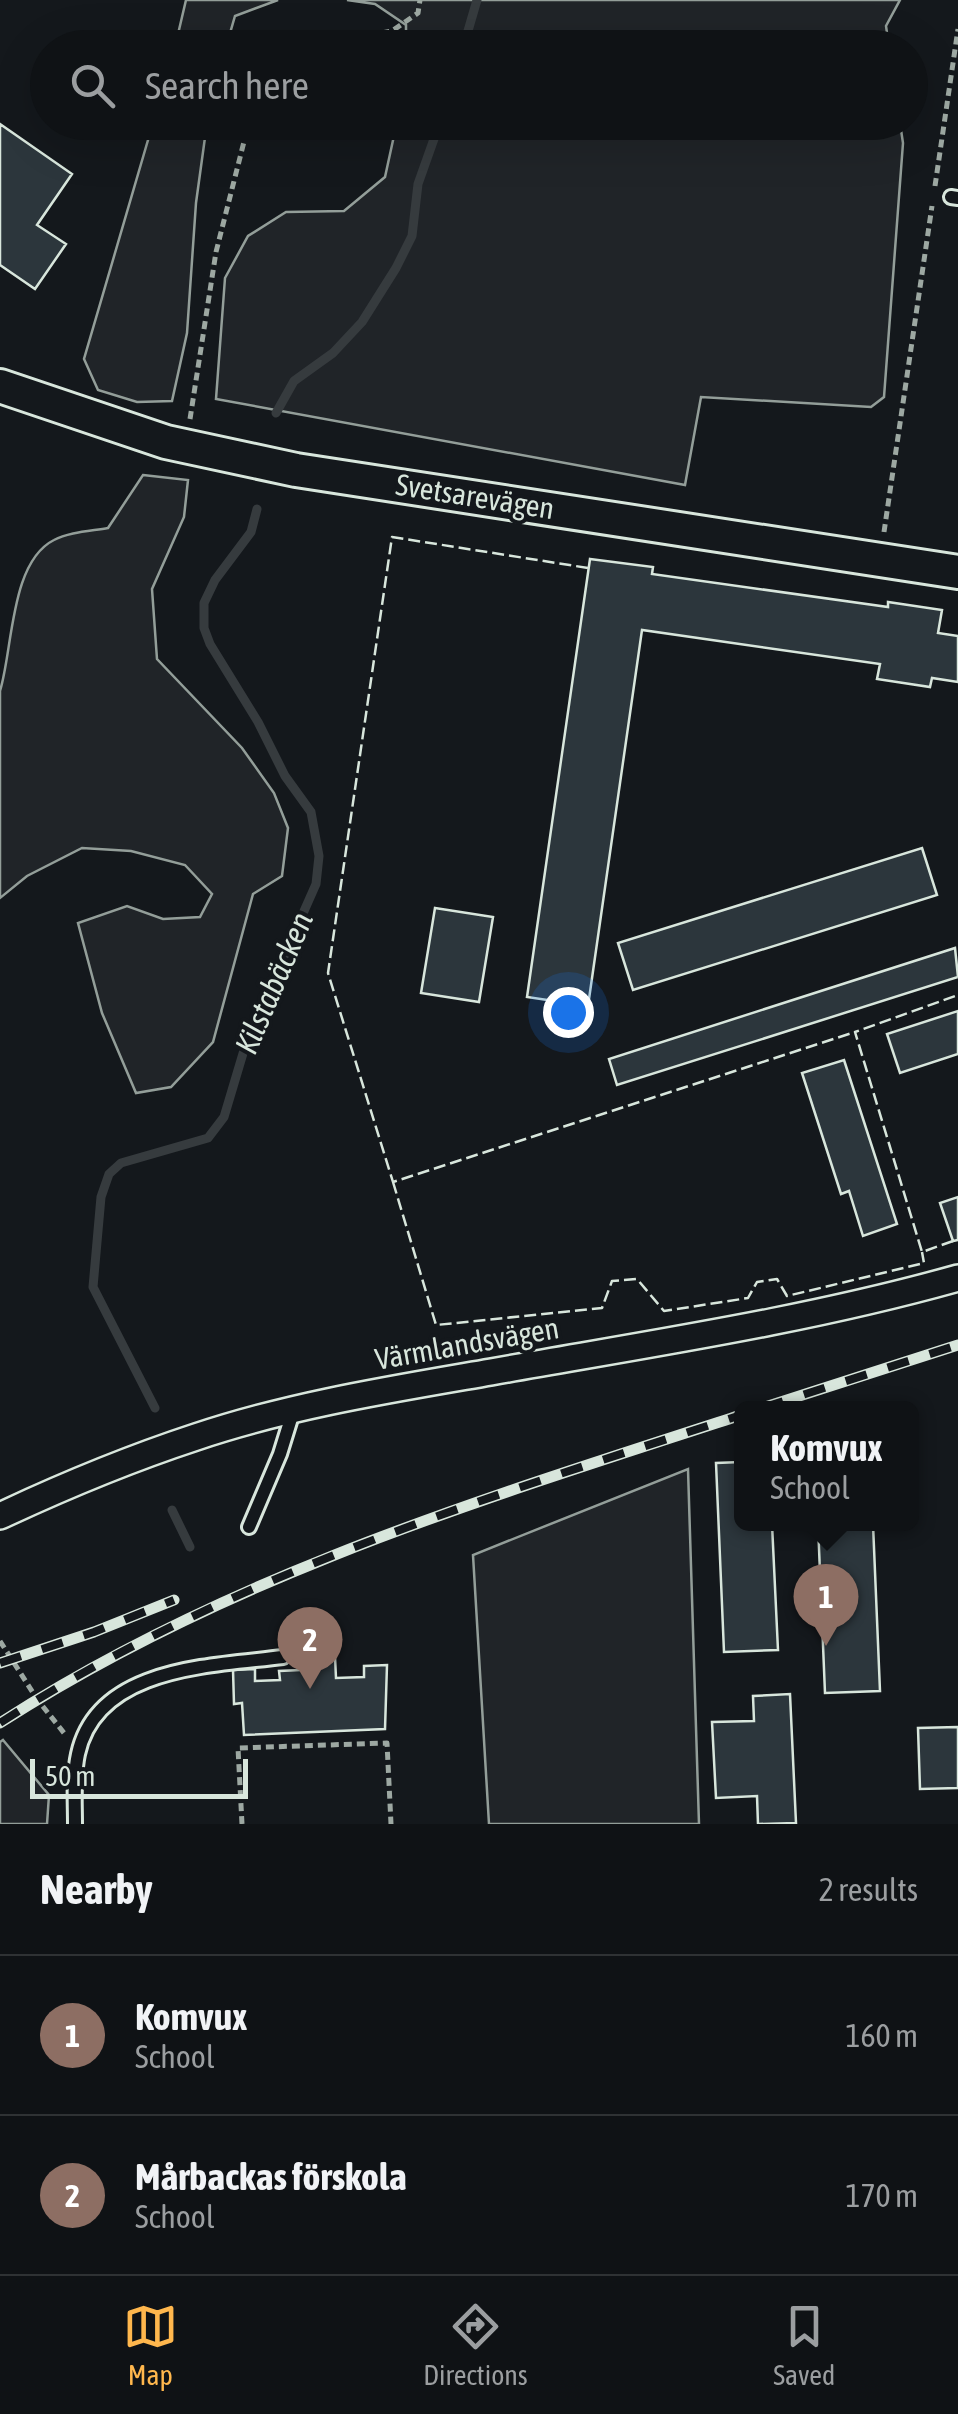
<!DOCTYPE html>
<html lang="en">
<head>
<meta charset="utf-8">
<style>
  :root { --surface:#0f1215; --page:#1d2022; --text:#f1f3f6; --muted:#9b9ea0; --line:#2f3234; --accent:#ffb74d }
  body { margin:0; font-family:"Asap Condensed",sans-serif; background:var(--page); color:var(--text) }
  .scale { position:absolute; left:30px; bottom:25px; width:218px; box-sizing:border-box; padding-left:10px; border:5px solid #d8e6dc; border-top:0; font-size:28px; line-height:35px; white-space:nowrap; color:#d8e6dc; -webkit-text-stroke:8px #14181c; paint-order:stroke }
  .you { position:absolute; left:568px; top:1012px; width:35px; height:35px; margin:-25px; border:8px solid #fff; border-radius:50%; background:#1a73e8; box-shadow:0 0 0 15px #1a73e833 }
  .badge { display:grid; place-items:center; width:65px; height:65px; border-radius:50%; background:var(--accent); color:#fff; font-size:32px; font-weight:700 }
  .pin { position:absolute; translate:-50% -82px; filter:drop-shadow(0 2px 5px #0008) }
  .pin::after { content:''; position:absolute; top:52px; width:35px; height:30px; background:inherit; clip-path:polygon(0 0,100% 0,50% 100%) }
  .popup { position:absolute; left:734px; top:1401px; width:185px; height:130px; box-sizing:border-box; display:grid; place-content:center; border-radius:15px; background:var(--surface); filter:drop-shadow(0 2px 8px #0005); font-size:32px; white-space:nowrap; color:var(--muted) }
  .popup b { font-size:38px; color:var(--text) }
  .popup::after { content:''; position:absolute; left:50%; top:100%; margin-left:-20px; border:20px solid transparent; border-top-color:var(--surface) }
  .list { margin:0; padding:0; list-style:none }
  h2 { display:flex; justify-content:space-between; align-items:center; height:130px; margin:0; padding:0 40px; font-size:42px }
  h2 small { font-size:32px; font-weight:400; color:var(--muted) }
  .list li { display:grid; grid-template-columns:65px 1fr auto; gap:30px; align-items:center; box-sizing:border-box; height:160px; padding:0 40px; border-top:2px solid var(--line) }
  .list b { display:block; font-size:38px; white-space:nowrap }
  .list p { margin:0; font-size:32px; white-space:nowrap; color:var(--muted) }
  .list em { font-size:32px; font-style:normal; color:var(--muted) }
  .icon { flex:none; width:55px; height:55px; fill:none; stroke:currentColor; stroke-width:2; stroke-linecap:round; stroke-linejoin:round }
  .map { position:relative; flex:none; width:958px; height:1824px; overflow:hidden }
  .search { position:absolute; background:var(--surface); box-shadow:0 10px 40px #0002; left:30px; right:30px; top:30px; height:110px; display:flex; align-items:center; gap:25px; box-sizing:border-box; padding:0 35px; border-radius:55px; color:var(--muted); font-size:38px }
  .sheet { height:450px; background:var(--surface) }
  nav { display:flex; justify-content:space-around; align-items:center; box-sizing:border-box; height:140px; border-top:2px solid var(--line); background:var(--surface); font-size:28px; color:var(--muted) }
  nav a { display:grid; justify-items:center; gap:5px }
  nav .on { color:var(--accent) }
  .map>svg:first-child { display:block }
</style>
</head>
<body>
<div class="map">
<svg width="958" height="1824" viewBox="0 0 958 1824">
  <rect width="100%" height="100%" fill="#14181c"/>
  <path fill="#202428" stroke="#939e99" stroke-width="2.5" d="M186 0H278L235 16 226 47H175Z
    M347 0H900L886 26 889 47 406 48V25L375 4Z
    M397 122 900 123 903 143 884 397 871 407 701 397 685 485 216 399 225 278 248 236 286 212 344 211 385 177Z
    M153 123H207L196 203 187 333 172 401 137 402 98 390 84 359Z
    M143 475 188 480 184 517 152 589 157 659 242 748 274 793 288 828 282 876 253 894 213 1042 171 1087 136 1093 102 1013 78 923 127 906 163 919 200 917 212 894 185 865 131 851 82 848 27 876 0 898V691C13 649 10 562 54 540 69 532 91 531 108 528Z
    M688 1469 699 1824H489L473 1555Z
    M3 1740 49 1795 47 1824H0V1742Z"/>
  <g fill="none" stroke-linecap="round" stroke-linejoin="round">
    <path stroke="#363b3e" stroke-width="9" d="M463 48 477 0
      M276 413 294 381 333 353 362 322 396 268 412 236 418 184 440 122
      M155 1408 93 1287 101 1197 109 1174 121 1163 208 1138 224 1117 247 1040 316 884 319 856 311 812 285 776 258 722 210 644 204 628V603L215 580 251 532 257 509
      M172 1510 190 1547"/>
  </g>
  <path fill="#2c363c" stroke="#d8e6dc" stroke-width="2.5" d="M0 124 72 174 37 225 66 244 35 289 0 265Z
    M590 559 653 567 652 574 888 607V602L942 610 938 633 958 636V682L932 678 930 687 877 679 880 664 642 630 588 1006 527 997Z
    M922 848 937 895 633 990 618 943Z
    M435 908 493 917 479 1002 421 993Z
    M955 948 958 977 617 1085 609 1059Z
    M958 1011V1054L900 1073 887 1034Z
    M844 1060 897 1224 863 1236 849 1191 841 1194 802 1073Z
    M958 1197V1240L953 1241 940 1203Z
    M741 1462V1524H772L778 1650 724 1652 716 1463Z
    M818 1524H873L880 1691 825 1693Z
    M335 1657 336 1678 364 1677V1666L387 1665 385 1729 244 1735 242 1703 234 1704 233 1670 255 1669V1681L280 1680 279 1671 300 1670 299 1659Z
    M790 1694 796 1823 758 1824 757 1796 716 1798 712 1722 754 1721 753 1696Z
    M958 1727V1788L920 1789 918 1728Z"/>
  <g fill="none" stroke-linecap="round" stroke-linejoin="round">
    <g stroke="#d8e6dc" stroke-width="18">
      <path id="service" d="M951 197 958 198
        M249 1527 280 1454 293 1412
        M75 1824C75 1801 73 1777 78 1754 97 1666 213 1666 283 1657"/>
    </g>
    <g stroke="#d8e6dc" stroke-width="30">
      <path id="minor" d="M0 1516C64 1486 129 1459 196 1437 291 1405 393 1389 491 1372 648 1344 805 1321 958 1278"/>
    </g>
    <g stroke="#d8e6dc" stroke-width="38">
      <path id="tertiary" d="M0 386 166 442 296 470 958 572"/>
    </g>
    <path stroke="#9da8a2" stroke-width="5" stroke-dasharray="8 5" stroke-linecap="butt" d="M305 48 392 31 418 13 420 0
      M935 186 958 29
      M190 419 216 252 249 122
      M884 532 932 206
      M0 1641 37 1699 64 1733
      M242 1824 238 1748 387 1743 391 1824"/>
    <use href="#service" stroke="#14181c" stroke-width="12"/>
    <use href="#minor" stroke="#14181c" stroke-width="25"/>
    <use href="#tertiary" stroke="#14181c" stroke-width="32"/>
    <g stroke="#d8e6dc" stroke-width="11">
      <path id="rail" d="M762 1408 958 1345
        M0 1663 94 1632 174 1600
        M0 1723C227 1576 486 1498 741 1415"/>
    </g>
    <use href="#rail" stroke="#14181c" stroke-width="8" stroke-dasharray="22" stroke-linecap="butt"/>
    <path stroke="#d8e6dc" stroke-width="2.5" stroke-dasharray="12 5" stroke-linecap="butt" d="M588 568 392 537 328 973 393 1182 855 1032
      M393 1182 436 1325 602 1308 612 1281 637 1279 664 1311 748 1298 757 1282 777 1279 787 1296 924 1263 922 1252
      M953 1241 922 1252 855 1032 958 995"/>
  </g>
  <g text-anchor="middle" stroke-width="8" stroke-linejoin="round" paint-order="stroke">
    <g font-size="30" fill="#d8e6dc" stroke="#14181c">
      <text transform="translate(475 497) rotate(9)" y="10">Svetsarevägen</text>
      <text transform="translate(467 1344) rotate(-10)" y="10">Värmlandsvägen</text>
    </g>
    <g font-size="32" font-style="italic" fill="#d8e6dc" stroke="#14181c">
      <text transform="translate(274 983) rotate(-67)" y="11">Kilstabäcken</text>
    </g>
  </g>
</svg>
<div class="scale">50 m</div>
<div class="you"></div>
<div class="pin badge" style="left:826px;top:1646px;background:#8d6e63">1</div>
<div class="popup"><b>Komvux</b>School</div>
<div class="pin badge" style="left:310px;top:1689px;background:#8d6e63">2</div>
<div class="search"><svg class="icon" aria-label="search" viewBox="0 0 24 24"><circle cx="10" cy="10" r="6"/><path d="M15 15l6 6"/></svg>Search here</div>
</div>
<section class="sheet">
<h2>Nearby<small>2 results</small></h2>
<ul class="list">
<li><span class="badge" style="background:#8d6e63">1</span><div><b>Komvux</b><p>School</p></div><em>160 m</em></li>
<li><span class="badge" style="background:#8d6e63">2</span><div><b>Mårbackas förskola</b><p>School</p></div><em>170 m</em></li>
</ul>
</section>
<nav>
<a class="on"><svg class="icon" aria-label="map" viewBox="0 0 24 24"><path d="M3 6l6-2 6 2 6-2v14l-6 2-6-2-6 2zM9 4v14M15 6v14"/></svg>Map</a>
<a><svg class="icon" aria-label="directions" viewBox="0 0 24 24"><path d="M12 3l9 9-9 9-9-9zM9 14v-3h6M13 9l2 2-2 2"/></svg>Directions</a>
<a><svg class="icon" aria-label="saved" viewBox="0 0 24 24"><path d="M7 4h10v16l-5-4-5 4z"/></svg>Saved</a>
</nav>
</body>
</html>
